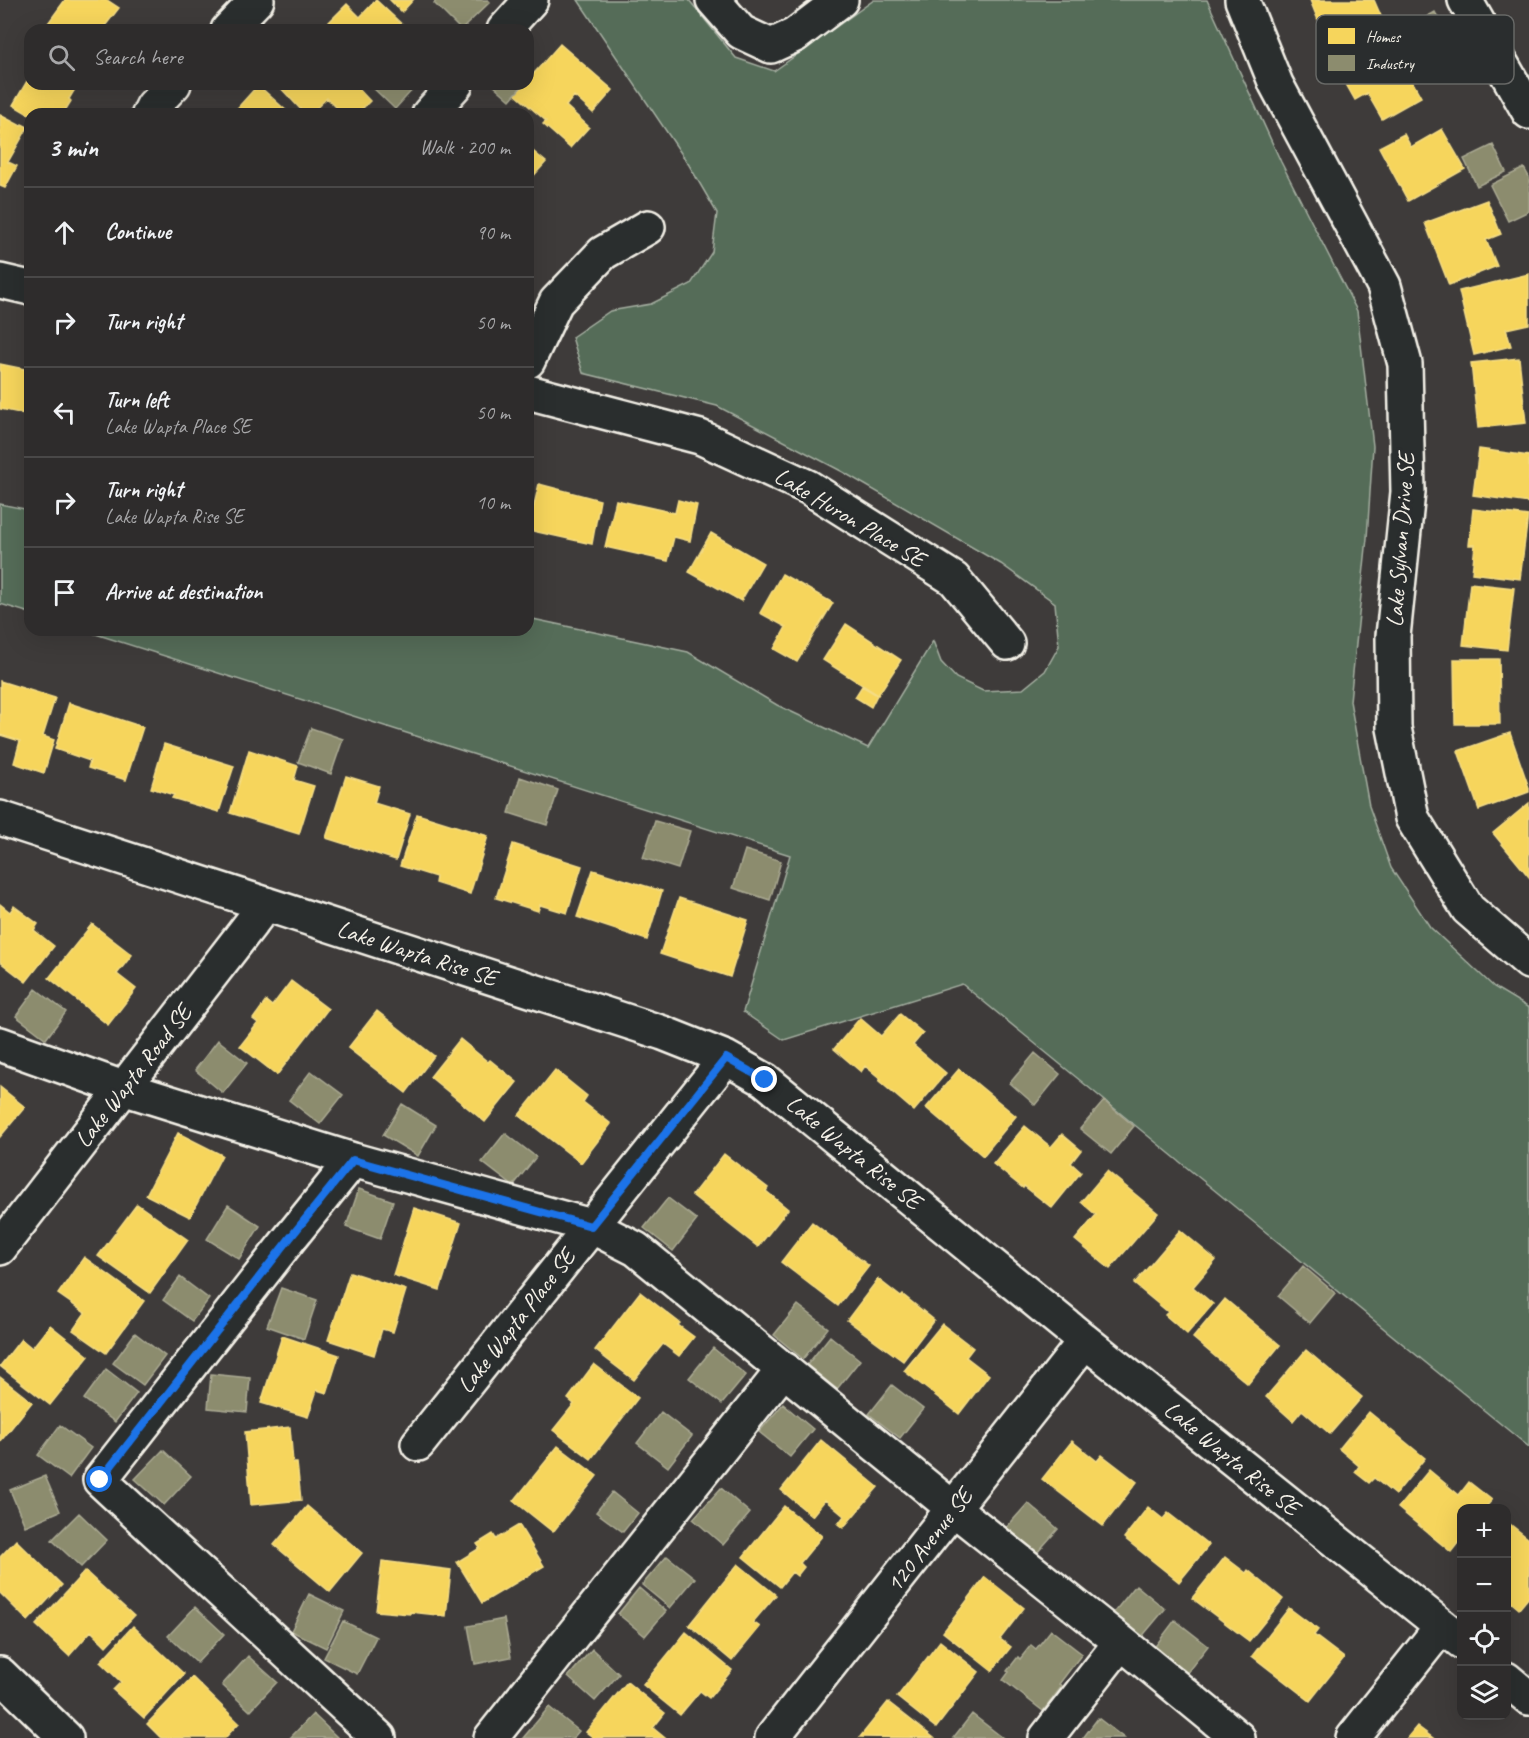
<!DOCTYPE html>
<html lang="en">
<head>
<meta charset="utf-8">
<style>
  :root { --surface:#2e2c2c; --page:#363434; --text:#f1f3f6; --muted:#a7a7a9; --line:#494848 }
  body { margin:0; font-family:Caveat,sans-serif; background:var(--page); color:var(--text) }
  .controls { position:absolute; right:18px; bottom:18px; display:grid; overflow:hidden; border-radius:12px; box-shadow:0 6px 24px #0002 }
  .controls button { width:54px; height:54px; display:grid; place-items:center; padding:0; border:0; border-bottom:2px solid var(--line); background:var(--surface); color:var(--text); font:30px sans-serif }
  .stop { position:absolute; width:18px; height:18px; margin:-14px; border:4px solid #1a73e8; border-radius:50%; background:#fff }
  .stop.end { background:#1a73e8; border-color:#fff; box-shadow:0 2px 6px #0008 }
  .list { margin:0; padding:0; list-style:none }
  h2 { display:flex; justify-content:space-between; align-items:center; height:78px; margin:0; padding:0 24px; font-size:26px }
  h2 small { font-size:20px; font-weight:400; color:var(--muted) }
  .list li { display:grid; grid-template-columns:39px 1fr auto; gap:18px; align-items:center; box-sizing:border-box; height:90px; padding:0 24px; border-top:2px solid var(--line) }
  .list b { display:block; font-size:22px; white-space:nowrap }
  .list p { margin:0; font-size:20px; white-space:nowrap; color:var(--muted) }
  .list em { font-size:20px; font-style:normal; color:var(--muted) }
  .icon { flex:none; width:33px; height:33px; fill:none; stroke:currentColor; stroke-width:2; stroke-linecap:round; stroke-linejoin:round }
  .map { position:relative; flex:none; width:1529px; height:1738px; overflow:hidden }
  .search { position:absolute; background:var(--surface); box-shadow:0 6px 24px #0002; left:24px; top:24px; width:510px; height:66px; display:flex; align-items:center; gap:15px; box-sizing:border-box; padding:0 21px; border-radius:18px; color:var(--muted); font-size:22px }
  .panel { position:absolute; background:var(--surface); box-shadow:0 6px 24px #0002; left:24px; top:108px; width:510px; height:528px; border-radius:18px }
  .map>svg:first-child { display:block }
</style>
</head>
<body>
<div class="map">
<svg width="1529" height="1738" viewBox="0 0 1529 1738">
  <rect width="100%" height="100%" fill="#3e3b3a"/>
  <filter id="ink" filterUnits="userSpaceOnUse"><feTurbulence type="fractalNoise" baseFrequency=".0167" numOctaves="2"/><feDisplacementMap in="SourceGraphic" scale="12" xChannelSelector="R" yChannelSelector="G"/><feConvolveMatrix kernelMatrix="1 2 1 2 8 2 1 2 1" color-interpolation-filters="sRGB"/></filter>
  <g filter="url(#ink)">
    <path fill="#556c59" stroke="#a4aea0" stroke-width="1.5" d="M578 0H689L736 58 774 71 874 0H1207L1281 162 1357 311 1373 446 1367 538 1350 701 1369 806 1391 868 1430 927 1494 987 1529 1008V1447L962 984 784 1040 743 1012 790 855 83 630H528V618L688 652 777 705 868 748 933 641 941 662 956 678 983 691 1023 689 1045 671 1059 646 1055 603 1001 564 843 472 717 406 583 373 572 337 610 311 651 304 691 284 712 252 717 213 689 165Z
      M0 504 30 510V613L0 604Z"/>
    <path fill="#f6d55c" stroke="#f5dd86" stroke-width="1.5" d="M65 0H107L119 8 105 26 110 30H43Z
      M376 0 408 30H321L347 4 360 17Z
      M390 0H413L402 12Z
      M1310 0H1374L1388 32 1332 55Z
      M1389 40 1421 97 1382 119 1367 93 1355 100 1338 70Z
      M560 44 613 90 593 113 574 96 566 106 589 127 570 148 543 124 546 121 515 94 525 84H528V80Z
      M30 76V84H78L69 99 71 101 63 114 30 115 13 105Z
      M277 84H354L370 101 357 114H343L327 98 310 114H305Z
      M258 85 290 114H232Z
      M0 115 21 126 22 124 28 127 8 162 17 166 5 188 0 186Z
      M1442 129 1465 169 1408 201 1379 147 1404 134 1411 147Z
      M528 147 546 162 528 182Z
      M1487 200 1501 234 1486 240 1497 266 1449 285 1425 223Z
      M1529 274V324L1506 329 1511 346 1474 355 1459 291Z
      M1519 358 1526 423 1478 428 1471 363Z
      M0 364 30 370V415L0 409Z
      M1479 449 1529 456V503L1473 495Z
      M539 484 600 500 592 544 528 530Z
      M616 500 675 513 678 500 697 505 690 541 674 537 668 561 605 547Z
      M1473 509 1528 516 1520 579 1472 573 1475 545H1469Z
      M711 533 763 563 741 601 689 572Z
      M782 574 833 603 797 662 774 649 786 627 760 613Z
      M1470 583 1514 588 1507 650 1463 645Z
      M846 624 901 660 878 695 823 660Z
      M1454 659H1499L1500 724H1455Z
      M0 681 55 698 43 736 54 740 44 773 14 763 20 741 0 735Z
      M862 686 877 695 871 707 855 697Z
      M69 703 143 727 126 780 88 768 90 761 55 749Z
      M1510 733 1529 788V792L1479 810 1458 751Z
      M164 744 234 766 219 812 172 798 174 795 151 788Z
      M249 750 298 766 294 780 314 786 299 834 230 813Z
      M346 776 379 786 374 803 410 814 396 860 326 838Z
      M1529 803V877L1493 833Z
      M417 814 488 836 470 894 435 883 436 877 400 866Z
      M513 844 582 866 567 913 540 905 538 911 496 898Z
      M593 870 662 891 647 940 577 917Z
      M679 898 748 920 730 977 660 954Z
      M0 904 10 912 14 906 38 924 34 930 54 946 26 982 0 962Z
      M92 924 132 955 117 974 136 989 108 1025 49 978Z
      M291 981 328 1009 277 1075 240 1046 258 1023 253 1019 266 1001 272 1006Z
      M377 1011 434 1056 406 1093 348 1048Z
      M900 1014 923 1033 913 1045 946 1073 914 1111 879 1081 881 1079 865 1066 861 1072 834 1049 860 1018 881 1036Z
      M460 1039 488 1062 490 1060 517 1082 485 1122 430 1077Z
      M959 1069 1016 1116 983 1156 926 1108Z
      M555 1070 587 1096 583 1102 611 1124 581 1163 519 1115Z
      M0 1087 25 1107 0 1137Z
      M1025 1126 1051 1147 1062 1134 1081 1150 1071 1163 1081 1172 1052 1208 1024 1186 1023 1188 993 1164Z
      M178 1133 222 1155 190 1217 146 1195Z
      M724 1154 768 1188 766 1191 788 1209 758 1247 692 1195Z
      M1107 1171 1158 1213 1110 1269 1075 1240 1096 1215 1081 1202Z
      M137 1204 188 1240 150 1293 98 1256Z
      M414 1208 461 1223 440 1290 393 1275Z
      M812 1222 869 1266 838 1306 781 1262Z
      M1180 1230 1216 1260 1193 1287 1213 1304 1187 1334 1165 1315 1168 1312 1134 1284Z
      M84 1257 144 1301 106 1353 73 1330 85 1313 58 1294Z
      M350 1272 406 1290 393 1332 382 1329 374 1355 328 1340Z
      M878 1279 901 1297 903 1295 934 1320 903 1361 847 1320Z
      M640 1292 680 1323 678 1325 694 1337 679 1356 663 1344 634 1380 595 1350Z
      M1225 1299 1280 1345 1248 1384 1193 1338Z
      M942 1324 973 1348 966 1357 989 1375 959 1414 904 1371Z
      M50 1325 89 1356 50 1405 0 1366 21 1339 32 1348Z
      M282 1336 339 1355 327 1393 317 1390 308 1417 261 1403Z
      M1306 1350 1362 1397 1330 1434 1302 1410 1293 1421 1266 1397Z
      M594 1364 638 1398 591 1459 553 1430 574 1404 568 1399Z
      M0 1377 32 1402 0 1442Z
      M1369 1412 1425 1458 1395 1495 1374 1478 1369 1483 1355 1472 1359 1466 1339 1449Z
      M290 1427 293 1463H297L301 1500 251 1505 245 1432Z
      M821 1440 878 1487 843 1528 838 1524 844 1516 825 1500 812 1516 781 1490Z
      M1072 1441 1097 1461 1102 1455 1137 1482 1103 1526 1042 1479Z
      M558 1446 597 1476 553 1532 514 1501Z
      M1429 1470 1459 1495 1469 1482 1492 1500 1485 1508H1462V1538L1451 1552 1398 1508Z
      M307 1506 362 1553 330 1592 274 1545Z
      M784 1506 822 1536 800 1563 804 1567 797 1576 792 1572 780 1587 743 1557Z
      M1148 1507 1163 1519 1168 1513 1209 1545 1179 1582 1124 1538Z
      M1506 1521 1529 1539V1597L1519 1609 1506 1598Z
      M519 1525 544 1566 482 1603 457 1562 480 1548 477 1544 493 1534 496 1539Z
      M16 1540 62 1585 28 1621 0 1593V1557Z
      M1225 1557 1246 1573 1248 1570 1283 1599 1249 1641 1192 1598Z
      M382 1561 451 1570 446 1616 410 1612V1614L376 1611Z
      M738 1564 776 1595 753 1622 760 1627 732 1661 689 1625Z
      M85 1571 134 1616 106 1646 91 1631 69 1656 36 1625Z
      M985 1577 1024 1608 1000 1639 1011 1647 992 1671 943 1632Z
      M1289 1608 1318 1630 1314 1635 1344 1658 1310 1701 1252 1656Z
      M133 1626 184 1674 144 1718 113 1690 121 1682 100 1662Z
      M686 1632 732 1670 709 1698 700 1691 680 1715 643 1685Z
      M940 1641 979 1672 936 1728 897 1697Z
      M192 1677 239 1723 225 1738H161L147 1724Z
      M627 1682 665 1713 653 1728 665 1738H594L586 1732Z
      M888 1702 934 1738 860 1737Z
      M1417 1726 1433 1738H1407Z"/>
    <path fill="#8c8c6e" stroke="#abaa93" stroke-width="1.5" d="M437 0H488L490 2 461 30 434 3Z
      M1435 12 1454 45 1420 64 1401 31Z
      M369 84H410L414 88 395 109Z
      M492 84H524L510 100Z
      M1493 145 1506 172 1477 186 1464 159Z
      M1524 168 1529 177V211L1508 221 1490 185Z
      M311 728 343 739 331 774 298 762Z
      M520 777 558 790 547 825 509 813Z
      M655 821 690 831 678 869 643 858Z
      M745 850 781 861 770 900 733 888Z
      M36 989 66 1012 46 1039 16 1016Z
      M218 1040 247 1063 223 1093 195 1070Z
      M1035 1053 1060 1074 1035 1105 1010 1083Z
      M311 1071 343 1095 320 1124 289 1100Z
      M1104 1101 1134 1126 1111 1154 1080 1129Z
      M402 1104 436 1125 418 1156 383 1135Z
      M505 1133 536 1157 513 1186 482 1162Z
      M359 1189 393 1201 380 1239 346 1227Z
      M668 1198 697 1220 673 1251 644 1228Z
      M228 1205 260 1226 239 1259 207 1239Z
      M1303 1266 1335 1293 1310 1323 1278 1296Z
      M180 1277 209 1299 192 1321 163 1300Z
      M281 1288 317 1300 304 1339 267 1326Z
      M798 1305 828 1328 803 1359 774 1335Z
      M135 1333 165 1356 143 1385 113 1363Z
      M830 1336 860 1360 837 1389 807 1365Z
      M713 1348 746 1375 722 1404 689 1378Z
      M106 1369 137 1393 115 1422 84 1399Z
      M211 1374 250 1378 247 1412 208 1408Z
      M892 1385 923 1409 900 1438 869 1414Z
      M783 1404 813 1429 790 1457 759 1432Z
      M661 1412 692 1436 668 1467 637 1443Z
      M60 1425 91 1448 69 1478 38 1455Z
      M163 1450 191 1476 164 1505 135 1479Z
      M45 1476 60 1511 25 1526 10 1490Z
      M721 1488 750 1513 723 1545 693 1519Z
      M612 1492 638 1513 623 1532 596 1512Z
      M1028 1503 1058 1529 1036 1554 1006 1528Z
      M79 1513 107 1540 81 1567 52 1540Z
      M667 1556 695 1578 670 1608 642 1585Z
      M1136 1585 1165 1609 1140 1639 1111 1616Z
      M639 1588 666 1611 645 1636 618 1614Z
      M309 1594 344 1611 326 1648 291 1631Z
      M195 1607 224 1634 197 1663 168 1636Z
      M504 1619 511 1657 475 1664 468 1626Z
      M1175 1620 1208 1646 1186 1674 1153 1649Z
      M343 1621 376 1637 357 1674 324 1658Z
      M1051 1630 1082 1654 1059 1684 1062 1686 1043 1711 1003 1680 1009 1672 1007 1671 1018 1657 1020 1659 1031 1645 1036 1649Z
      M592 1649 619 1674 595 1701 568 1677Z
      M248 1656 277 1682 250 1711 222 1685Z
      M549 1707 579 1731 573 1738H523Z
      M313 1714 338 1738H290Z
      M972 1714 1003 1738H953Z
      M1098 1718 1124 1738H1083Z"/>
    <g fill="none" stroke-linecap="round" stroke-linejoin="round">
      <g stroke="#f4f1e8" stroke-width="38">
        <path id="minor" d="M713 0 741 32 771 46 795 35 841 0
          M1242 0 1276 84 1384 286 1405 364 1408 492 1393 636 1394 728 1412 818 1468 909 1529 962
          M1465 0 1529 112
          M228 30 257 0
          M504 30 531 0
          M149 114 153 106 174 84
          M429 114 456 84
          M0 281 30 288
          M528 361 556 302 603 253 648 227
          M528 392 700 437 808 487 954 579 1007 643
          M0 818 663 1033 726 1058 765 1080 1085 1341 1462 1642
          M0 1044 123 1088 353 1160 591 1226 636 1249 954 1509 1121 1642 1238 1738
          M353 1160 290 1238 100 1480 379 1738
          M0 1248 266 904
          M418 1444 726 1058
          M0 1674 66 1738
          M1506 1679 1529 1698
          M491 1738 784 1369
          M772 1738 1085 1341
          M1046 1738 1121 1642
          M1353 1738 1442 1626"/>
      </g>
      <use href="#minor" stroke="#2a2d2e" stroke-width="33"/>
    </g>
  </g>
  <g fill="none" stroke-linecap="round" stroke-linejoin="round" filter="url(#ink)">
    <path stroke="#1a73e8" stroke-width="8" d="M100 1480 290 1238 353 1160 591 1226 726 1058 765 1080"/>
  </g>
  <g text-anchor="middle" stroke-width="6" stroke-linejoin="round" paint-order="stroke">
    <g font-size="24" fill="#f4f1e8" stroke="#2a2d2e">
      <text transform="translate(850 517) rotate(31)" y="8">Lake Huron Place SE</text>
      <text transform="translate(1400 540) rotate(-86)" y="8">Lake Sylvan Drive SE</text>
      <text transform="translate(417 953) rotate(18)" y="8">Lake Wapta Rise SE</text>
      <text transform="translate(133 1076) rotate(-52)" y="8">Lake Wapta Road SE</text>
      <text transform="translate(854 1152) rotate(39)" y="8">Lake Wapta Rise SE</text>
      <text transform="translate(516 1321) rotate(-52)" y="8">Lake Wapta Place SE</text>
      <text transform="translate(1232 1458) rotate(39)" y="8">Lake Wapta Rise SE</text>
      <text transform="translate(929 1540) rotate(-52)" y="8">120 Avenue SE</text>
    </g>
  </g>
  <rect x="1316" y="15" width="198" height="69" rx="9" fill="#2a2d2e" stroke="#676866" stroke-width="1.5"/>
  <rect x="1328" y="28" width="27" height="16" fill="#f6d55c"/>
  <rect x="1328" y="55" width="27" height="16" fill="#8c8c6e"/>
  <g font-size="16" fill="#f4f1e8">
    <text x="1366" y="42">Homes</text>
    <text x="1366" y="69">Industry</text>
  </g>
</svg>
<div class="controls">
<button>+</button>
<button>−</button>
<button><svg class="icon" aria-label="locate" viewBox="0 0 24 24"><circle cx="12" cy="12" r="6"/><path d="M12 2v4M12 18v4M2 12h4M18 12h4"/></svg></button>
<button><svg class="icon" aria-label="layers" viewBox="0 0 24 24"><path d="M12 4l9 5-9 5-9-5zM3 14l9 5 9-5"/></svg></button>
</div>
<div class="stop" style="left:100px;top:1480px"></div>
<div class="stop end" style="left:765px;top:1080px"></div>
<div class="search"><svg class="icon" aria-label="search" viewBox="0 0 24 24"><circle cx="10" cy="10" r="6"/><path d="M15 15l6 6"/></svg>Search here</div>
<section class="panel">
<h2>3 min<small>Walk · 200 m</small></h2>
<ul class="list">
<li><svg class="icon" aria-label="ahead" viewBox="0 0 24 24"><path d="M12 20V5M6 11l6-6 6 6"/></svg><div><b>Continue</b></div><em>90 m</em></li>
<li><svg class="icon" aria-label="right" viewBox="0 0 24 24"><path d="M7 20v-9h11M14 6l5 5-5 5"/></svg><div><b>Turn right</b></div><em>50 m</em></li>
<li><svg class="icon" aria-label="left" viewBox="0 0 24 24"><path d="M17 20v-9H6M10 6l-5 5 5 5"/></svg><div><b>Turn left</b><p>Lake Wapta Place SE</p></div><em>50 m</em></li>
<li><svg class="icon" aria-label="right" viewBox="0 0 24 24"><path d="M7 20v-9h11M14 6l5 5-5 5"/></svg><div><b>Turn right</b><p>Lake Wapta Rise SE</p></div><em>10 m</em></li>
<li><svg class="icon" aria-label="arrive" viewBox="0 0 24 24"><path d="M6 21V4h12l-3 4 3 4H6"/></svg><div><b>Arrive at destination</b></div></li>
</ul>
</section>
</div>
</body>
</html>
